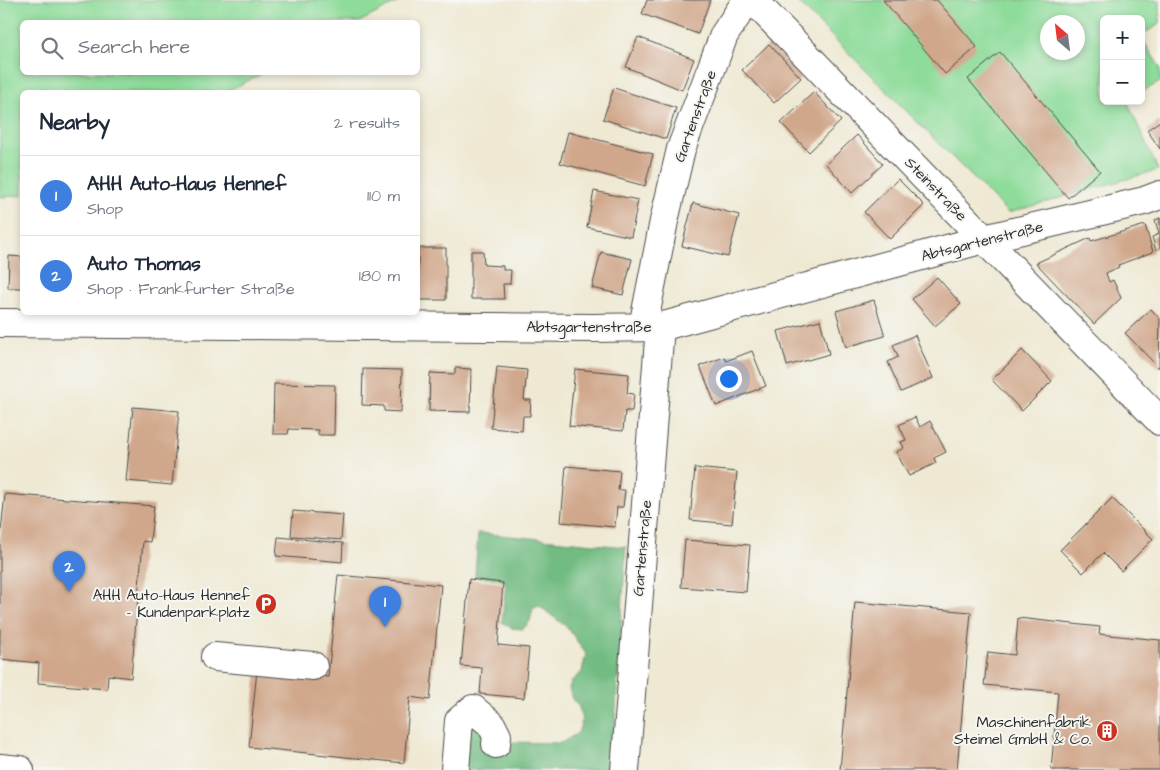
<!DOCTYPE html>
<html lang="en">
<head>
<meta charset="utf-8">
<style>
  :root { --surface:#fff; --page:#f2f2f3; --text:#1f2937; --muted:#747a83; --line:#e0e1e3; --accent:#ea580c }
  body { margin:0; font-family:"Architects Daughter",sans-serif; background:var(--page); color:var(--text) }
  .controls { position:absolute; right:15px; top:15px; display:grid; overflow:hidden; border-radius:8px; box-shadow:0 2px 8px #0003 }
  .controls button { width:45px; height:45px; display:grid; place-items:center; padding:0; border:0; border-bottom:1px solid var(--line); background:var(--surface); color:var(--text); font:25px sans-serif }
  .compass { position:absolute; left:1040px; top:15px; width:45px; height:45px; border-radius:50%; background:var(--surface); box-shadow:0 2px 8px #0003; rotate:332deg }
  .you { position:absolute; left:728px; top:378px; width:18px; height:18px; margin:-12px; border:4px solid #fff; border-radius:50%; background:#1a73e8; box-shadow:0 0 0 8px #1a73e833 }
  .badge { display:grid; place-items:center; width:32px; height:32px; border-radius:50%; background:var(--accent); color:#fff; font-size:16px; font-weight:700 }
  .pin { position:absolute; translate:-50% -41px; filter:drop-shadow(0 1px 2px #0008) }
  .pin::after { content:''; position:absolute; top:26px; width:18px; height:15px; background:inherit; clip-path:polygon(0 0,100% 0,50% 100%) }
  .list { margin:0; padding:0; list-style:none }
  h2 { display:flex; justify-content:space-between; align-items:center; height:65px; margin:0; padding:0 20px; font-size:21px }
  h2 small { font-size:16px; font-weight:400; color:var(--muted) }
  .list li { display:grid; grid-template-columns:32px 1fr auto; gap:15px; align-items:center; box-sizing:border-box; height:80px; padding:0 20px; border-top:1px solid var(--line) }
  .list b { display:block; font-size:19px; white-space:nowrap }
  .list p { margin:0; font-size:16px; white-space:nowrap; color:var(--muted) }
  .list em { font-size:16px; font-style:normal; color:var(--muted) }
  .icon { flex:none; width:28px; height:28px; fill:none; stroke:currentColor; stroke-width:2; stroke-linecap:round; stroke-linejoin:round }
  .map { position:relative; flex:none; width:1160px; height:770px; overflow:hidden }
  .search { position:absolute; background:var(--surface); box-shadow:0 2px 8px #0003; left:20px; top:20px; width:400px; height:55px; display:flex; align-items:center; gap:12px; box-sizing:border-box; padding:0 18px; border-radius:8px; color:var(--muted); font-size:19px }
  .panel { position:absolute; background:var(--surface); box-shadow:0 2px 8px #0003; left:20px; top:90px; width:400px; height:225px; border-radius:8px }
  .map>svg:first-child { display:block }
</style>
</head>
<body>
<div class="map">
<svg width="1160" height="770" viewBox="0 0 1160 770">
  <rect width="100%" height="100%" fill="#f6f6f2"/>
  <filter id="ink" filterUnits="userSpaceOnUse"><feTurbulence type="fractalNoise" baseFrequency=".02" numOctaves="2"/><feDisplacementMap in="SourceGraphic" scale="10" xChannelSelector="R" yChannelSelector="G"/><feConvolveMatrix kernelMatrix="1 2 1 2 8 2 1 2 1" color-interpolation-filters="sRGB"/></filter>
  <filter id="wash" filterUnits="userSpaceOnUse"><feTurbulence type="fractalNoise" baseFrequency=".0096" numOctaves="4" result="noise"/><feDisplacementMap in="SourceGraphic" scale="20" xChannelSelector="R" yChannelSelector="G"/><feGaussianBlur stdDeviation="1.12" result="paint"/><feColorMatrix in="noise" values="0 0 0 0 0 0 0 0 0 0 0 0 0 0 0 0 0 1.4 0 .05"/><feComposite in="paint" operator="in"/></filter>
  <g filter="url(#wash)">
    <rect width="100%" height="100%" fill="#efe9d3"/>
    <path fill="#8ddc9a" stroke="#5c8462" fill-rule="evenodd" d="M0 0H402L359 22H22V72L264 73 225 92H22V195L0 197Z
      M796 0H1160V24L1141 35V19H1104V101H1127L1158 170 1008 213ZM1048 22H1078V52H1048Z
      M1141 37 1160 68V82L1141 92Z"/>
    <path fill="#72bc82" stroke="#4e7456" d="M478 533 626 547 612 770H458L461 730 484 724 505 742 561 743 578 733 582 721 579 707 572 699 569 688 572 681 582 672 586 654 568 628 538 605 533 608 530 621 523 629 511 628 502 622 506 581 475 576Z"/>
    <g id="blocks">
      <path fill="#d0a78b" d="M647 0H710L698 34 642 14Z
        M883 0H937L977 47 945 74Z
        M638 37 694 59 682 90 626 67Z
        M769 44 801 78 774 103 742 70Z
        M1000 52 1100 171 1068 198 968 79Z
        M614 88 676 108 666 139 603 119Z
        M814 92 841 121 809 152 781 123Z
        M1160 121V149L1147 130Z
        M568 132 653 154 645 186 560 163Z
        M857 135 883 164 852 193 826 164Z
        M898 179 924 205 890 239 864 212Z
        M594 191 638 200 631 237 587 227Z
        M693 203 739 215 728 257 682 246Z
        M1160 218V248L1156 250 1152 237 1159 234 1155 220Z
        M1145 225 1153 252 1118 265 1119 267 1106 273 1109 282 1113 280 1121 298 1094 324 1036 263 1090 238 1091 241Z
        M418 248H446V300H418Z
        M471 251H483L484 265 503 266V270H511L510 284H503L504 299H471Z
        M601 252 632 259 623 295 592 288Z
        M9 256 22 257V288H8Z
        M937 277 961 304 935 326 912 299Z
        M874 300 885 336 846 347 836 311Z
        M1151 309 1160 319 1159 368 1125 333Z
        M820 320 829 354 787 366 778 331Z
        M915 335 933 378 901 392 888 362 898 357 893 345Z
        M1022 350 1052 381 1022 411 992 380Z
        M752 351 766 386 716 406 700 366 724 357 726 361Z
        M497 367 527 370 524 400H531L530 416H523L522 431 491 428Z
        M455 368 471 369 470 412 429 411 430 373 455 374Z
        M363 369 402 370 401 412 384 411V406L362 405Z
        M575 369 629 374 627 393 634 394 632 411H625L623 431 569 426Z
        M274 384 335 385 334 435H318V430L289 429 288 434H273Z
        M133 407 179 411 172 485 126 481Z
        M915 417 920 427 930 421 946 452 934 458 936 463 909 476 896 452 904 448 901 442 906 440 899 425Z
        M566 466 620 471 618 490H625L623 507H617L615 527 561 522Z
        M695 468 737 472 732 524 690 520Z
        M5 494 154 506 150 542 143 541 131 678 108 675 107 689 38 683 39 663 0 659V540Z
        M1112 498 1153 539 1121 571 1103 553 1083 573 1060 550Z
        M293 511 343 515 341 540 291 536Z
        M278 537 343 543 342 562 276 556Z
        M685 540 750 545 746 592 681 587Z
        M338 575 441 585 430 700 410 697 404 763 249 747 257 670 328 677Z
        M469 579 503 583 498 645 529 648 524 698 480 694 482 668 461 666Z
        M855 602 971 612 957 770H840Z
        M1018 618 1100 627 1099 634 1160 640V770H1051L1058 692 984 685 988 652 1015 655Z"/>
    </g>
  </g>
  <g filter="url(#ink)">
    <use href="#blocks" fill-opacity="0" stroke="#484844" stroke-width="1"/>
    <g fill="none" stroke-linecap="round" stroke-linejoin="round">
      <g stroke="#484844" stroke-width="30">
        <path id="minor" d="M753 0 1160 421
          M0 323 592 328 660 327 984 239 1144 201 1160 195
          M643 327 664 221 681 149 724 35 747 0
          M215 657 313 666
          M455 770 459 721 473 709 491 724 497 736 496 744
          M625 770 660 327"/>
      </g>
      <g stroke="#484844" stroke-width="30">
        <path id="major" d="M0 768 20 770"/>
      </g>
      <use href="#minor" stroke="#fff" stroke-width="28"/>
      <use href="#major" stroke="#fff" stroke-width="28"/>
    </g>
  </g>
  <defs>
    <g id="parking-disc" transform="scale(1.125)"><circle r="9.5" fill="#c8321e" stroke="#f6f6f2"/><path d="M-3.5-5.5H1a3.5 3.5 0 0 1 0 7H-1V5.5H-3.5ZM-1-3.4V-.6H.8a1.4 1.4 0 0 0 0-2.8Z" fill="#fff"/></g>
    <g id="building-disc" transform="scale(1.125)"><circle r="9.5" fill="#c8321e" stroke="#f6f6f2"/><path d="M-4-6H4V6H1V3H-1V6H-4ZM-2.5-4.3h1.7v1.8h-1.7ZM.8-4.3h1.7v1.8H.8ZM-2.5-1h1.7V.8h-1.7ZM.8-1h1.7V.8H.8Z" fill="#fff"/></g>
  </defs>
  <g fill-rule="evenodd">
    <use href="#parking-disc" x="266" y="604"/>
    <use href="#building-disc" x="1107" y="731"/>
  </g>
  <g text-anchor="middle" stroke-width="4" stroke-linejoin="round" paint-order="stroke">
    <g font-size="15" fill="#2b2b2b" stroke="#f6f6f2">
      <text transform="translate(695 116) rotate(-70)" y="5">Gartenstraße</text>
      <text transform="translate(936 189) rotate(46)" y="5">Steinstraße</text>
      <text transform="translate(982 241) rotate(-14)" y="5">Abtsgartenstraße</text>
      <text x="589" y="332">Abtsgartenstraße</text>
      <text transform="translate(642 548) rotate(-85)" y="5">Gartenstraße</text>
    </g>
    <g font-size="15" fill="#2b2b2b" stroke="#f6f6f2" text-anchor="end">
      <text x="250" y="600">AHH Auto-Haus Hennef<tspan x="250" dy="17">- Kundenparkplatz</tspan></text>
      <text x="1091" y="727">Maschinenfabrik<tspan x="1091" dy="17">Steimel GmbH &amp; Co.</tspan></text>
    </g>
  </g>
</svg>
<div class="controls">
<button>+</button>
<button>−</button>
</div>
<svg class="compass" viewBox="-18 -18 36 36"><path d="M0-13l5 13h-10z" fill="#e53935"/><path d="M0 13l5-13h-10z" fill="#747a83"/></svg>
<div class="you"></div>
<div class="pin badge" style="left:385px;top:627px;background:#3f7fe0">1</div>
<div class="pin badge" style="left:69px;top:592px;background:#3f7fe0">2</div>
<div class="search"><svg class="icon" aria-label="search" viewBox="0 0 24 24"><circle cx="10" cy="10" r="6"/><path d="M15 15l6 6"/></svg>Search here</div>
<section class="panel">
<h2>Nearby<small>2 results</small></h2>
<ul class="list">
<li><span class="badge" style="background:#3f7fe0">1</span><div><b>AHH Auto-Haus Hennef</b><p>Shop</p></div><em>110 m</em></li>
<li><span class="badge" style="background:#3f7fe0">2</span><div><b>Auto Thomas</b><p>Shop · Frankfurter Straße</p></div><em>180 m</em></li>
</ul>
</section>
</div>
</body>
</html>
